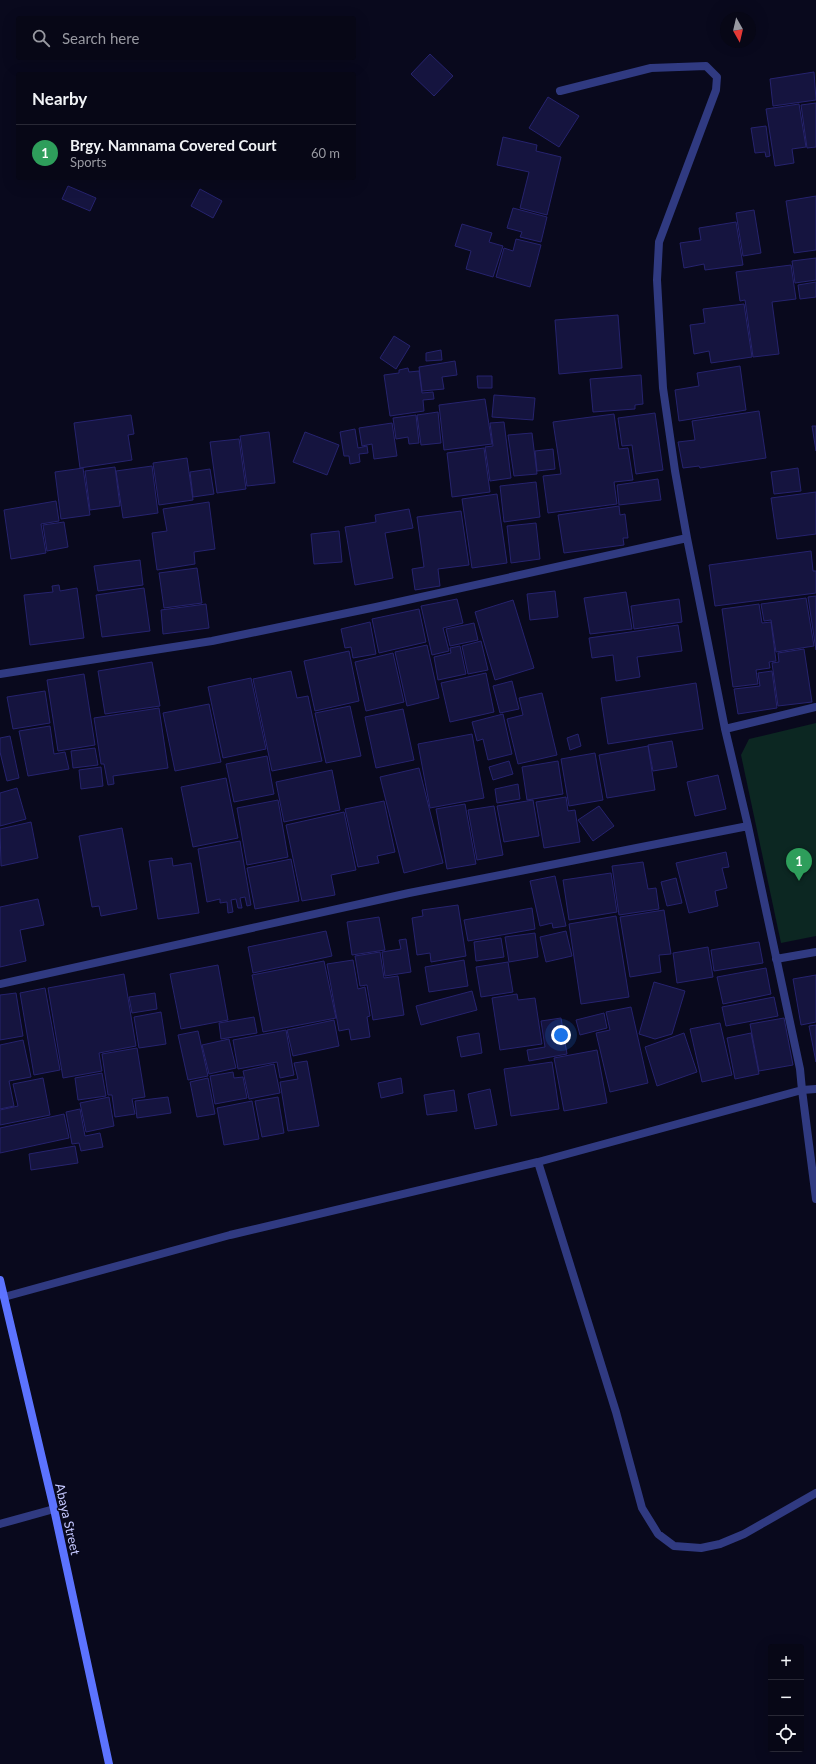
<!DOCTYPE html>
<html lang="en">
<head>
<meta charset="utf-8">
<style>
  :root { --surface:#070716; --page:#10101f; --text:#f1f3f6; --muted:#9899a1; --line:#282835; --accent:#1a73e8 }
  body { margin:0; font-family:Lato,sans-serif; background:var(--page); color:var(--text) }
  .controls { position:absolute; right:12px; bottom:12px; display:grid; overflow:hidden; border-radius:4px; box-shadow:0 4px 16px #0002 }
  .controls button { width:36px; height:36px; display:grid; place-items:center; padding:0; border:0; border-bottom:1px solid var(--line); background:var(--surface); color:var(--text); font:20px sans-serif }
  .compass { position:absolute; left:720px; top:12px; width:36px; height:36px; border-radius:50%; background:var(--surface); box-shadow:0 4px 16px #0002; rotate:172deg }
  .you { position:absolute; left:561px; top:1035px; width:14px; height:14px; margin:-10px; border:3px solid #fff; border-radius:50%; background:#1a73e8; box-shadow:0 0 0 6px #1a73e833 }
  .badge { display:grid; place-items:center; width:26px; height:26px; border-radius:50%; background:var(--accent); color:#fff; font-size:13px; font-weight:700 }
  .pin { position:absolute; translate:-50% -33px; filter:drop-shadow(0 1px 2px #0008) }
  .pin::after { content:''; position:absolute; top:21px; width:14px; height:12px; background:inherit; clip-path:polygon(0 0,100% 0,50% 100%) }
  .list { margin:0; padding:0; list-style:none }
  h2 { display:flex; justify-content:space-between; align-items:center; height:52px; margin:0; padding:0 16px; font-size:17px }
  h2 small { font-size:13px; font-weight:400; color:var(--muted) }
  .list li { display:grid; grid-template-columns:26px 1fr auto; gap:12px; align-items:center; box-sizing:border-box; height:56px; padding:0 16px; border-top:1px solid var(--line) }
  .list b { display:block; font-size:15px; white-space:nowrap }
  .list p { margin:0; font-size:13px; white-space:nowrap; color:var(--muted) }
  .list em { font-size:13px; font-style:normal; color:var(--muted) }
  .icon { flex:none; width:22px; height:22px; fill:none; stroke:currentColor; stroke-width:2; stroke-linecap:round; stroke-linejoin:round }
  .map { position:relative; flex:none; width:816px; height:1764px; overflow:hidden }
  .search { position:absolute; background:var(--surface); box-shadow:0 4px 16px #0002; left:16px; top:16px; width:340px; height:44px; display:flex; align-items:center; gap:10px; box-sizing:border-box; padding:0 14px; border-radius:4px; color:var(--muted); font-size:15px }
  .panel { position:absolute; background:var(--surface); box-shadow:0 4px 16px #0002; left:16px; top:72px; width:340px; height:108px; border-radius:4px }
  .map>svg:first-child { display:block }
</style>
</head>
<body>
<div class="map">
<svg width="816" height="1764" viewBox="0 0 816 1764">
  <rect width="100%" height="100%" fill="#09091d"/>
  <path fill="#0c2722" d="M816 723V936L781 943 741 755 749 739Z"/>
  <path fill="#15143f" stroke="#26236e" d="M430 54 453 76 434 96 411 74Z
    M814 72 816 100 773 106 770 79Z
    M548 97 579 116 559 147 529 128Z
    M816 103V147L807 148 801 105Z
    M799 104 806 147 792 149 794 163 775 166 766 109Z
    M766 126 770 156 766 157 765 152 755 153 751 128Z
    M503 137 537 145 536 151 561 157 547 215 520 208 529 172 497 165Z
    M68 186 96 198 90 211 62 199Z
    M200 189 222 201 213 218 191 206Z
    M816 196V250L794 253 786 201Z
    M513 208 547 217 541 242 520 237 522 232 507 228Z
    M754 210 761 253 743 256 736 213Z
    M736 222 743 265 705 270 704 264 684 268 680 243 701 240 699 228Z
    M462 224 492 233 489 242 503 246 493 277 466 269 471 251 455 246Z
    M516 239 541 245 530 287 496 277 504 248 513 251Z
    M816 258V280L795 283 792 261Z
    M791 265 796 299 772 302 779 354 753 357 745 300 740 301 736 272Z
    M816 282V297L800 299 798 285Z
    M744 304 752 357 711 363 709 351 694 354 690 325 705 323 703 309Z
    M618 315 622 368 559 374 555 320Z
    M394 336 410 346 396 369 380 358Z
    M441 350 442 360 426 361V353Z
    M455 361 457 375 442 377 444 389 422 391 419 367Z
    M740 366 746 410 679 421 675 390 699 386 697 373Z
    M408 368 409 372 419 371 422 393 433 392 434 399 423 400 424 411 390 416 384 375 399 373V370Z
    M641 375 643 404 635 405V409L593 412 590 379Z
    M477 376H492V388H478Z
    M494 395 535 398 533 420 492 417Z
    M485 399 492 444 444 450 439 405Z
    M759 411 766 458 700 468 699 466 683 468 678 442 695 440 692 421Z
    M438 412 441 443 421 445 417 415Z
    M655 413 663 470 636 474 632 445 622 446 618 418Z
    M614 414 619 449 628 448 633 480 614 482 617 504 548 513 543 476 561 474 553 422Z
    M131 415 134 434 128 435 132 460 80 468 74 423Z
    M416 415 419 443 409 444 408 437 396 439 393 418Z
    M504 422 511 478 490 481 485 447 493 446 490 423Z
    M392 423 397 456 374 459 372 444 362 446 359 428Z
    M812 426H816V451Z
    M355 429 358 448 367 446 368 453 359 454 360 462 350 464 349 456H344L340 432Z
    M269 432 275 483 247 486 240 436Z
    M305 432 339 445 327 475 293 462Z
    M532 433 537 474 514 476 508 435Z
    M239 439 246 489 217 493 210 442Z
    M484 448 490 492 452 497 447 453Z
    M553 449 555 469 537 471 535 451Z
    M187 458 193 500 159 505 153 463Z
    M152 466 158 513 123 518 116 471Z
    M115 467 120 506 90 510 85 471Z
    M83 468 90 515 61 519 55 472Z
    M798 468 801 491 774 494 771 472Z
    M210 469 214 494 193 497 190 472Z
    M658 479 661 500 619 505 617 485Z
    M536 482 540 517 504 522 500 486Z
    M816 492V534L777 539 771 498Z
    M497 494 507 563 472 568 462 499Z
    M56 501 59 521 41 524 46 553 11 559 4 510Z
    M209 502 215 549 194 552 195 564 157 570 152 533 167 531 163 509Z
    M619 506 620 515 625 514 628 538H623L624 545 564 553 558 515Z
    M409 509 413 528 385 533 393 578 355 585 345 527 376 522 375 515Z
    M461 511 469 565 438 569 440 586 415 590 412 569 424 567 417 517Z
    M64 522 68 547 47 551 43 525Z
    M536 523 540 559 511 563 507 526Z
    M339 531 342 562 314 564 311 534Z
    M811 551 813 571H816V593L715 606 709 565Z
    M140 560 143 585 98 591 94 566Z
    M197 568 202 603 164 608 159 573Z
    M59 585 60 591 77 588 84 638 30 645 24 595 53 592 52 586Z
    M144 588 150 631 102 637 96 595Z
    M555 591 558 617 530 620 527 594Z
    M626 592 632 629 590 634 584 598Z
    M816 596V650L808 597Z
    M806 598 814 646 776 652 771 620 764 621 761 604Z
    M457 599 463 623 443 628 449 651 432 655 421 606Z
    M679 599 682 622 634 629 631 606Z
    M513 600 534 668 495 680 475 612Z
    M206 604 209 628 163 634 161 610Z
    M759 604 762 623 771 622 776 661 769 662 770 668 756 670 758 684 733 687 722 609Z
    M419 609 426 642 379 653 372 619Z
    M370 622 376 654 353 658 351 647 345 648 341 629Z
    M474 623 478 640 450 646 446 629Z
    M678 625 682 651 637 657 640 677 616 681 613 655 592 658 589 638Z
    M481 641 488 670 468 674 462 646Z
    M427 645 439 698 407 706 395 652Z
    M460 646 466 674 438 680 434 657 451 653 450 648Z
    M804 649 812 702 778 706 772 663 779 662 778 653Z
    M349 651 359 701 315 711 304 661Z
    M393 653 404 702 366 711 355 662Z
    M152 662 160 706 105 714 98 671Z
    M291 671 297 698 308 696 322 761 272 771 253 679Z
    M772 671 777 708 738 714 734 689 760 686 758 673Z
    M486 673 494 712 450 722 441 683Z
    M84 674 95 745 58 751 47 680Z
    M251 678 266 749 223 758 208 687Z
    M512 681 519 709 500 713 493 686Z
    M696 683 703 729 608 744 601 698Z
    M45 691 50 723 13 729 7 697Z
    M542 693 557 755 518 764 507 719 523 715 519 698Z
    M209 704 221 762 175 771 163 713Z
    M350 706 361 756 326 763 315 713Z
    M159 708 168 768 113 776 114 784 108 785 104 764H101L94 718Z
    M403 709 414 760 376 768 365 717Z
    M503 714 512 754 488 760 483 739 477 741 472 722Z
    M50 726 54 754 65 752 69 769 28 776 19 731Z
    M472 734 484 798 430 808 418 744Z
    M578 734 581 746 570 750 567 738Z
    M10 736 19 778 7 781 0 752V738Z
    M672 741 677 767 653 771 648 745Z
    M648 746 655 790 607 798 599 755Z
    M95 748 98 765 73 768 71 751Z
    M595 753 603 800 569 806 561 759Z
    M267 756 274 794 234 802 226 764Z
    M509 761 513 774 493 780 489 767Z
    M558 761 563 794 527 800 522 767Z
    M101 767 103 786 81 789 79 770Z
    M419 768 443 863 404 873 380 777Z
    M332 770 340 810 284 822 276 782Z
    M718 775 726 809 695 816 687 782Z
    M226 778 238 838 193 847 181 787Z
    M518 784 520 799 497 803 495 789Z
    M17 788 26 819 0 826V793Z
    M566 797 568 811 575 810 580 842 544 848 536 802Z
    M278 800 288 857 247 865 237 808Z
    M533 800 539 836 504 842 497 806Z
    M384 801 395 852 377 856 379 863 358 867 345 809Z
    M465 804 476 864 447 869 436 809Z
    M494 806 503 855 477 860 468 810Z
    M599 806 614 826 593 841 578 820Z
    M344 812 356 870 331 875 335 895 302 901 286 825Z
    M31 822 38 858 1 866 0 829Z
    M122 828 137 909 101 916 99 906 92 907 79 836Z
    M240 841 251 905 247 906 245 897 240 898 242 908H238L236 899 231 900 233 912 228 913 227 902 220 903V899L207 902 198 849Z
    M726 852 729 867 722 868 727 888 715 891 718 906 689 913 676 863Z
    M172 858 173 866 191 863 199 913 158 919 149 861Z
    M291 859 299 901 255 909 247 868Z
    M643 862 648 889 656 888 659 909 619 915 612 866Z
    M611 873 617 912 569 920 563 880Z
    M555 876 566 926 553 928 552 923 540 926 530 881Z
    M676 878 682 903 667 906 661 882Z
    M38 899 44 925 20 930 26 961 0 967V907Z
    M458 905 466 956 431 962 430 953 417 955 412 918 423 916 422 910Z
    M532 908 535 929 468 941 464 920Z
    M664 910 671 954 659 955 661 972 630 977 620 917Z
    M616 916 629 997 581 1004 569 924Z
    M379 917 385 950 352 955 347 922Z
    M326 931 332 956 253 973 248 947Z
    M566 931 572 956 546 962 540 937Z
    M535 933 538 957 509 962 505 937Z
    M501 938 504 957 476 961 474 942Z
    M406 939 411 972 385 976 382 952 401 949 399 940Z
    M759 942 763 963 714 971 711 950Z
    M708 947 713 977 677 983 673 953Z
    M380 952 384 978 398 976 404 1015 373 1020 367 985 360 986 355 956Z
    M353 960 358 989 365 987 370 1016 367 1017 370 1037 351 1040 349 1029 339 1031 327 964Z
    M464 960 468 986 429 992 425 967Z
    M324 961 336 1018 263 1032 252 975Z
    M508 962 513 992 481 997 476 967Z
    M218 965 228 1020 181 1029 170 974Z
    M766 968 771 994 723 1004 717 977Z
    M124 974 136 1046 99 1053 102 1071 63 1078 48 988Z
    M816 975V1022L801 1025 793 979Z
    M654 982 685 991 672 1034 655 1039 639 1034Z
    M45 988 60 1070 34 1075 20 993Z
    M472 991 477 1010 421 1025 416 1006Z
    M16 993 23 1036 0 1040V995Z
    M155 993 157 1009 132 1013 129 997Z
    M517 994 518 1000 535 998 542 1044 500 1050 492 998Z
    M774 997 778 1016 726 1026 722 1007Z
    M631 1007 648 1083 610 1092 596 1033 610 1030 606 1012Z
    M161 1012 166 1044 139 1048 134 1017Z
    M604 1013 607 1028 580 1035 576 1020Z
    M254 1017 257 1033 221 1039 219 1023Z
    M561 1018 567 1054 529 1061 527 1050 545 1047 541 1021Z
    M784 1018 793 1065 759 1071 750 1024Z
    M334 1020 339 1046 293 1056 287 1030Z
    M720 1023 732 1075 702 1082 690 1029Z
    M816 1025V1062L809 1026Z
    M286 1030 294 1075 280 1078 277 1062 238 1069 233 1040Z
    M198 1031 208 1076 188 1080 178 1035Z
    M479 1033 482 1053 461 1057 457 1037Z
    M684 1033 697 1072 657 1086 645 1047Z
    M751 1033 759 1074 735 1079 727 1038Z
    M229 1039 236 1068 209 1074 202 1045Z
    M23 1040 31 1077 9 1081 14 1106 0 1109V1045Z
    M137 1048 145 1097 132 1099 135 1114 115 1117 112 1095H108L102 1054Z
    M597 1050 607 1103 564 1111 554 1058Z
    M307 1061 319 1126 288 1131 280 1082 298 1079 294 1063Z
    M552 1062 559 1109 511 1116 504 1069Z
    M274 1064 280 1093 249 1099 243 1071Z
    M233 1072 234 1078 243 1077 247 1098 215 1104 210 1076Z
    M102 1073 106 1096 78 1100 75 1078Z
    M43 1078 50 1115 0 1125V1110L18 1106 13 1084Z
    M208 1078 215 1114 197 1117 190 1082Z
    M401 1078 403 1093 381 1098 378 1083Z
    M490 1089 497 1125 475 1129 468 1094Z
    M454 1090 457 1111 427 1115 424 1095Z
    M109 1097 114 1126 86 1132 80 1103Z
    M168 1097 171 1113 137 1118 135 1101Z
    M278 1097 284 1133 262 1137 255 1101Z
    M252 1101 259 1139 224 1145 217 1108Z
    M80 1109 85 1136 100 1133 103 1147 81 1151 79 1143 72 1144 66 1112Z
    M64 1114 69 1138 0 1153V1128Z
    M75 1146 78 1163 31 1170 29 1154Z"/>
  <g fill="none" stroke-linecap="round" stroke-linejoin="round">
    <path stroke="#303a81" stroke-width="8" d="M0 674 212 641 376 607 687 538
      M725 729 816 707
      M776 959 816 952
      M0 984 409 893 748 826
      M816 1089 802 1090 816 1199
      M538 1162 616 1412 642 1508 658 1534 674 1546 701 1548 720 1544 744 1534 816 1493
      M4 1297 230 1235 538 1162 802 1090 800 1069 748 826 725 729 687 538 675 471 663 388 657 280 659 242 716 90 717 77 706 66 651 68 560 91
      M0 1524 54 1509"/>
    <path stroke="#5c73ff" stroke-width="8" d="M0 1280 54 1509 109 1764"/>
  </g>
  <g text-anchor="middle" stroke-width="3" stroke-linejoin="round" paint-order="stroke">
    <g font-size="13" fill="#c5c8ff" stroke="#09091d">
      <text transform="translate(68 1519) rotate(77)" y="5">Abaya Street</text>
    </g>
  </g>
</svg>
<div class="controls">
<button>+</button>
<button>−</button>
<button><svg class="icon" aria-label="locate" viewBox="0 0 24 24"><circle cx="12" cy="12" r="6"/><path d="M12 2v4M12 18v4M2 12h4M18 12h4"/></svg></button>
</div>
<svg class="compass" viewBox="-18 -18 36 36"><path d="M0-13l5 13h-10z" fill="#e53935"/><path d="M0 13l5-13h-10z" fill="#9899a1"/></svg>
<div class="you"></div>
<div class="pin badge" style="left:799px;top:881px;background:#2e9e5b">1</div>
<div class="search"><svg class="icon" aria-label="search" viewBox="0 0 24 24"><circle cx="10" cy="10" r="6"/><path d="M15 15l6 6"/></svg>Search here</div>
<section class="panel">
<h2>Nearby<small></small></h2>
<ul class="list">
<li><span class="badge" style="background:#2e9e5b">1</span><div><b>Brgy. Namnama Covered Court</b><p>Sports</p></div><em>60 m</em></li>
</ul>
</section>
</div>
</body>
</html>
